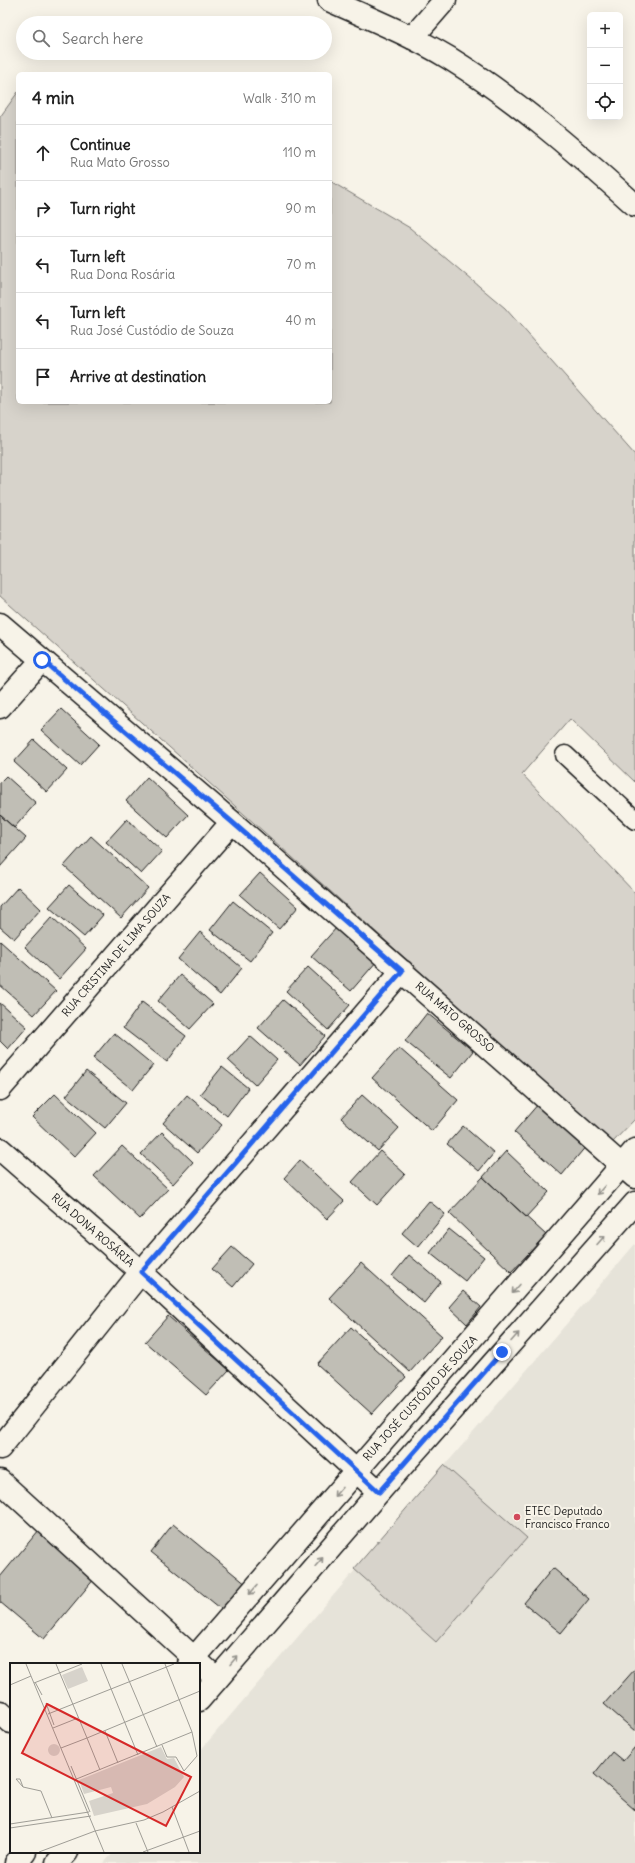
<!DOCTYPE html>
<html lang="en">
<head>
<meta charset="utf-8">
<style>
  :root { --surface:#fff; --page:#f2f2f2; --text:#222; --muted:#767676; --line:#e0e0e0 }
  body { margin:0; font-family:Delius,sans-serif; background:var(--page); color:var(--text) }
  .controls { position:absolute; right:12px; top:12px; display:grid; overflow:hidden; border-radius:6px; box-shadow:0 4px 16px #0002 }
  .controls button { width:36px; height:36px; display:grid; place-items:center; padding:0; border:0; border-bottom:1px solid var(--line); background:var(--surface); color:var(--text); font:20px sans-serif }
  .stop { position:absolute; width:12px; height:12px; margin:-9px; border:3px solid #2563eb; border-radius:50%; background:#fff }
  .stop.end { background:#2563eb; border-color:#fff; box-shadow:0 1px 4px #0008 }
  .list { margin:0; padding:0; list-style:none }
  h2 { display:flex; justify-content:space-between; align-items:center; height:52px; margin:0; padding:0 16px; font-size:17px }
  h2 small { font-size:13px; font-weight:400; color:var(--muted) }
  .list li { display:grid; grid-template-columns:26px 1fr auto; gap:12px; align-items:center; box-sizing:border-box; height:56px; padding:0 16px; border-top:1px solid var(--line) }
  .list b { display:block; font-size:15px; white-space:nowrap }
  .list p { margin:0; font-size:13px; white-space:nowrap; color:var(--muted) }
  .list em { font-size:13px; font-style:normal; color:var(--muted) }
  .icon { flex:none; width:22px; height:22px; fill:none; stroke:currentColor; stroke-width:2; stroke-linecap:round; stroke-linejoin:round }
  .map { position:relative; flex:none; width:635px; height:1863px; overflow:hidden }
  .search { position:absolute; background:var(--surface); box-shadow:0 4px 16px #0002; left:16px; top:16px; width:316px; height:44px; display:flex; align-items:center; gap:10px; box-sizing:border-box; padding:0 14px; border-radius:22px; color:var(--muted); font-size:15px }
  .panel { position:absolute; background:var(--surface); box-shadow:0 4px 16px #0002; left:16px; top:72px; width:316px; height:332px; border-radius:6px }
  .map>svg:first-child { display:block }
</style>
</head>
<body>
<div class="map">
<svg width="635" height="1863" viewBox="0 0 635 1863">
  <rect width="100%" height="100%" fill="#f7f3e8"/>
  <filter id="ink" filterUnits="userSpaceOnUse"><feTurbulence type="fractalNoise" baseFrequency=".025" numOctaves="2"/><feDisplacementMap in="SourceGraphic" scale="8" xChannelSelector="R" yChannelSelector="G"/><feConvolveMatrix kernelMatrix="1 2 1 2 8 2 1 2 1" color-interpolation-filters="sRGB"/></filter>
  <g filter="url(#ink)">
    <path fill="#e6e3d9" d="M635 1244V1863H104L114 1852H199V1752Z"/>
    <path fill="#d7d3cb" stroke="#7a7874" d="M18 92V402H330V181L410 228 505 308 635 455V782L570 719 522 774 635 893V1119L612 1143 0 596V117Z
      M444 1465 527 1538 436 1642 354 1569Z"/>
    <path fill="#c0beb5" stroke="#1c1c1c" d="M61 709 99 744 80 765 41 730Z
      M34 740 67 770 47 792 14 762Z
      M6 776 36 803 14 828 0 815V782Z
      M147 777 188 815 167 838 126 801Z
      M0 815 26 838 0 867Z
      M127 819 162 851 141 874 106 842Z
      M91 836 148 888 121 918 64 866Z
      M260 873 298 907 279 929 240 895Z
      M69 885 103 915 84 937 49 907Z
      M18 887 41 909 14 939 0 927V907Z
      M233 901 272 933 250 961 210 930Z
      M52 917 86 949 59 979 25 947Z
      M337 927 377 961 351 991 311 956Z
      M200 932 242 968 220 995 178 959Z
      M0 941 56 991 34 1015 0 985Z
      M308 967 350 1005 328 1030 286 991Z
      M180 975 213 1004 190 1029 158 1001Z
      M283 1000 325 1036 300 1065 258 1028Z
      M142 1002 186 1036 167 1062 123 1028Z
      M0 1003 27 1027 8 1049 0 1041Z
      M427 1013 473 1051 451 1078 405 1041Z
      M114 1033 153 1065 133 1090 93 1058Z
      M250 1036 277 1060 255 1085 228 1060Z
      M399 1048 458 1100 432 1131 372 1078Z
      M222 1067 248 1088 227 1116 200 1094Z
      M86 1071 126 1103 105 1128 66 1096Z
      M55 1094 96 1133 74 1157 32 1117Z
      M187 1095 222 1125 197 1153 163 1123Z
      M362 1095 399 1128 378 1151 341 1118Z
      M539 1103 587 1145 562 1175 514 1132Z
      M463 1126 494 1153 479 1171 447 1144Z
      M162 1132 193 1162 173 1184 141 1154Z
      M122 1146 168 1189 140 1219 94 1176Z
      M380 1151 405 1174 377 1205 352 1182Z
      M506 1151 549 1192 526 1217 483 1177Z
      M300 1160 344 1201 327 1219 284 1178Z
      M483 1177 546 1235 511 1272 449 1213Z
      M429 1201 445 1214 418 1247 402 1233Z
      M449 1229 484 1257 465 1281 430 1253Z
      M232 1247 252 1264 233 1287 212 1269Z
      M409 1255 441 1282 424 1303 392 1276Z
      M361 1263 442 1336 410 1372 329 1298Z
      M463 1291 481 1307 467 1324 449 1307Z
      M168 1316 229 1370 206 1395 145 1342Z
      M351 1327 406 1377 372 1414 317 1364Z
      M173 1524 247 1585 225 1612 151 1552Z
      M39 1530 95 1578 44 1639 0 1602V1577Z
      M553 1568 589 1599 561 1633 524 1603Z
      M635 1669V1731L604 1704Z
      M635 1747V1810L594 1774 612 1752 623 1761Z"/>
    <g fill="none" stroke-linecap="round" stroke-linejoin="round">
      <g stroke="#1c1c1c" stroke-width="21">
        <path id="service" d="M565 755 635 820"/>
      </g>
      <g stroke="#1c1c1c" stroke-width="25">
        <path id="minor" d="M329 0C369 18 411 35 449 58 517 100 576 152 635 205
          M412 38 445 0
          M0 624 232 822 635 1177
          M0 707 42 660
          M0 1089 232 822
          M0 1481 217 1679
          M379 1492 141 1272 402 971
          M0 1712 11 1722"/>
      </g>
      <g stroke="#1c1c1c" stroke-width="25">
        <path id="tertiary" d="M189 1664 635 1150
          M199 1700 379 1492 635 1203
          M16 1863 25 1852
          M57 1863 67 1852"/>
      </g>
      <g stroke="#1c1c1c" stroke-width="25">
        <path id="secondary" d="M0 1149 141 1272 0 1448"/>
      </g>
      <use href="#service" stroke="#f7f3e8" stroke-width="18"/>
      <use href="#minor" stroke="#f7f3e8" stroke-width="22"/>
      <use href="#tertiary" stroke="#f7f3e8" stroke-width="22"/>
      <use href="#secondary" stroke="#f7f3e8" stroke-width="22"/>
    </g>
    <defs><path id="oneway-shaft" d="M-6 0H5M1.5-3L5.5 0L1.5 3" fill="none" stroke-width="1.6" stroke-linecap="round" stroke-linejoin="round"/></defs>
    <g stroke="#94928c">
      <use href="#oneway-shaft" transform="translate(601 1190) rotate(131)"/>
      <use href="#oneway-shaft" transform="translate(601 1240) rotate(-48)"/>
      <use href="#oneway-shaft" transform="translate(516 1289) rotate(131)"/>
      <use href="#oneway-shaft" transform="translate(515 1337) rotate(-48)"/>
      <use href="#oneway-shaft" transform="translate(338 1492) rotate(131)"/>
      <use href="#oneway-shaft" transform="translate(319 1562) rotate(-49)"/>
      <use href="#oneway-shaft" transform="translate(253 1590) rotate(131)"/>
      <use href="#oneway-shaft" transform="translate(234 1660) rotate(-49)"/>
    </g>
  </g>
  <g fill="none" stroke-linecap="round" stroke-linejoin="round" filter="url(#ink)">
    <path stroke="#2563eb" stroke-width="5" d="M42 660 232 822 402 971 141 1272 379 1492 502 1352"/>
  </g>
  <circle fill="#d1495b" stroke="#f7f3e8" stroke-width="1.5" cx="517" cy="1517" r="4"/>
  <g text-anchor="middle" stroke-width="4" stroke-linejoin="round" paint-order="stroke">
    <g font-size="11" fill="#1c1c1c" stroke="#f7f3e8">
      <text transform="translate(116 955) rotate(-49)" y="4">RUA CRISTINA DE LIMA SOUZA</text>
      <text transform="translate(455 1017) rotate(41)" y="4">RUA MATO GROSSO</text>
      <text transform="translate(93 1230) rotate(41)" y="4">RUA DONA ROSÁRIA</text>
      <text transform="translate(420 1398) rotate(-48)" y="4">RUA JOSÉ CUSTÓDIO DE SOUZA</text>
    </g>
    <g font-size="11" fill="#1c1c1c" stroke="#f7f3e8" text-anchor="start">
      <text x="525" y="1515">ETEC Deputado<tspan x="525" dy="13">Francisco Franco</tspan></text>
    </g>
  </g>
  <g transform="translate(10 1663)">
    <rect width="190" height="190" fill="#f7f3e8"/>
    <path d="M72 4 78 18 58 26 52 12ZM38 87a6 6 0 1 1 12 0a6 6 0 1 1-12 0ZM151 84 157 96 164 95 174 114 165 124 137 141 84 153 79 138 103 130 101 124 74 131 69 117Z" fill="#d7d3cb"/>
    <path fill="none" stroke="#9f9d96" stroke-width="1" d="M16 1 94 189M46 1 77 75 190 28M91 1 128 92M112 1 147 84M25 19 32 32M24 20 72 1M0 22 21 13M36 40 44 62M38 51 164 1M43 65 68 55M95 68 108 100M152 82 157 94H166L174 108 187 93 182 69 155 1M51 85 77 75 90 107M61 103 80 149M64 117 182 69M13 124 10 116H6L13 124 31 128 42 155M162 144 179 189M126 160 138 189M0 161 79 149M0 165 81 153M29 189 85 168 134 157 153 149 190 128M133 189 190 168"/>
    <path fill="#d62828" fill-opacity="0.15" stroke="#d62828" stroke-width="2" d="M37 41 181 114 156 163 12 90Z"/>
    <rect width="190" height="190" fill="none" stroke="#1c1c1c" stroke-width="2"/>
  </g>
</svg>
<div class="controls">
<button>+</button>
<button>−</button>
<button><svg class="icon" aria-label="locate" viewBox="0 0 24 24"><circle cx="12" cy="12" r="6"/><path d="M12 2v4M12 18v4M2 12h4M18 12h4"/></svg></button>
</div>
<div class="stop" style="left:42px;top:660px"></div>
<div class="stop end" style="left:502px;top:1352px"></div>
<div class="search"><svg class="icon" aria-label="search" viewBox="0 0 24 24"><circle cx="10" cy="10" r="6"/><path d="M15 15l6 6"/></svg>Search here</div>
<section class="panel">
<h2>4 min<small>Walk · 310 m</small></h2>
<ul class="list">
<li><svg class="icon" aria-label="ahead" viewBox="0 0 24 24"><path d="M12 20V5M6 11l6-6 6 6"/></svg><div><b>Continue</b><p>Rua Mato Grosso</p></div><em>110 m</em></li>
<li><svg class="icon" aria-label="right" viewBox="0 0 24 24"><path d="M7 20v-9h11M14 6l5 5-5 5"/></svg><div><b>Turn right</b></div><em>90 m</em></li>
<li><svg class="icon" aria-label="left" viewBox="0 0 24 24"><path d="M17 20v-9H6M10 6l-5 5 5 5"/></svg><div><b>Turn left</b><p>Rua Dona Rosária</p></div><em>70 m</em></li>
<li><svg class="icon" aria-label="left" viewBox="0 0 24 24"><path d="M17 20v-9H6M10 6l-5 5 5 5"/></svg><div><b>Turn left</b><p>Rua José Custódio de Souza</p></div><em>40 m</em></li>
<li><svg class="icon" aria-label="arrive" viewBox="0 0 24 24"><path d="M6 21V4h12l-3 4 3 4H6"/></svg><div><b>Arrive at destination</b></div></li>
</ul>
</section>
</div>
</body>
</html>
